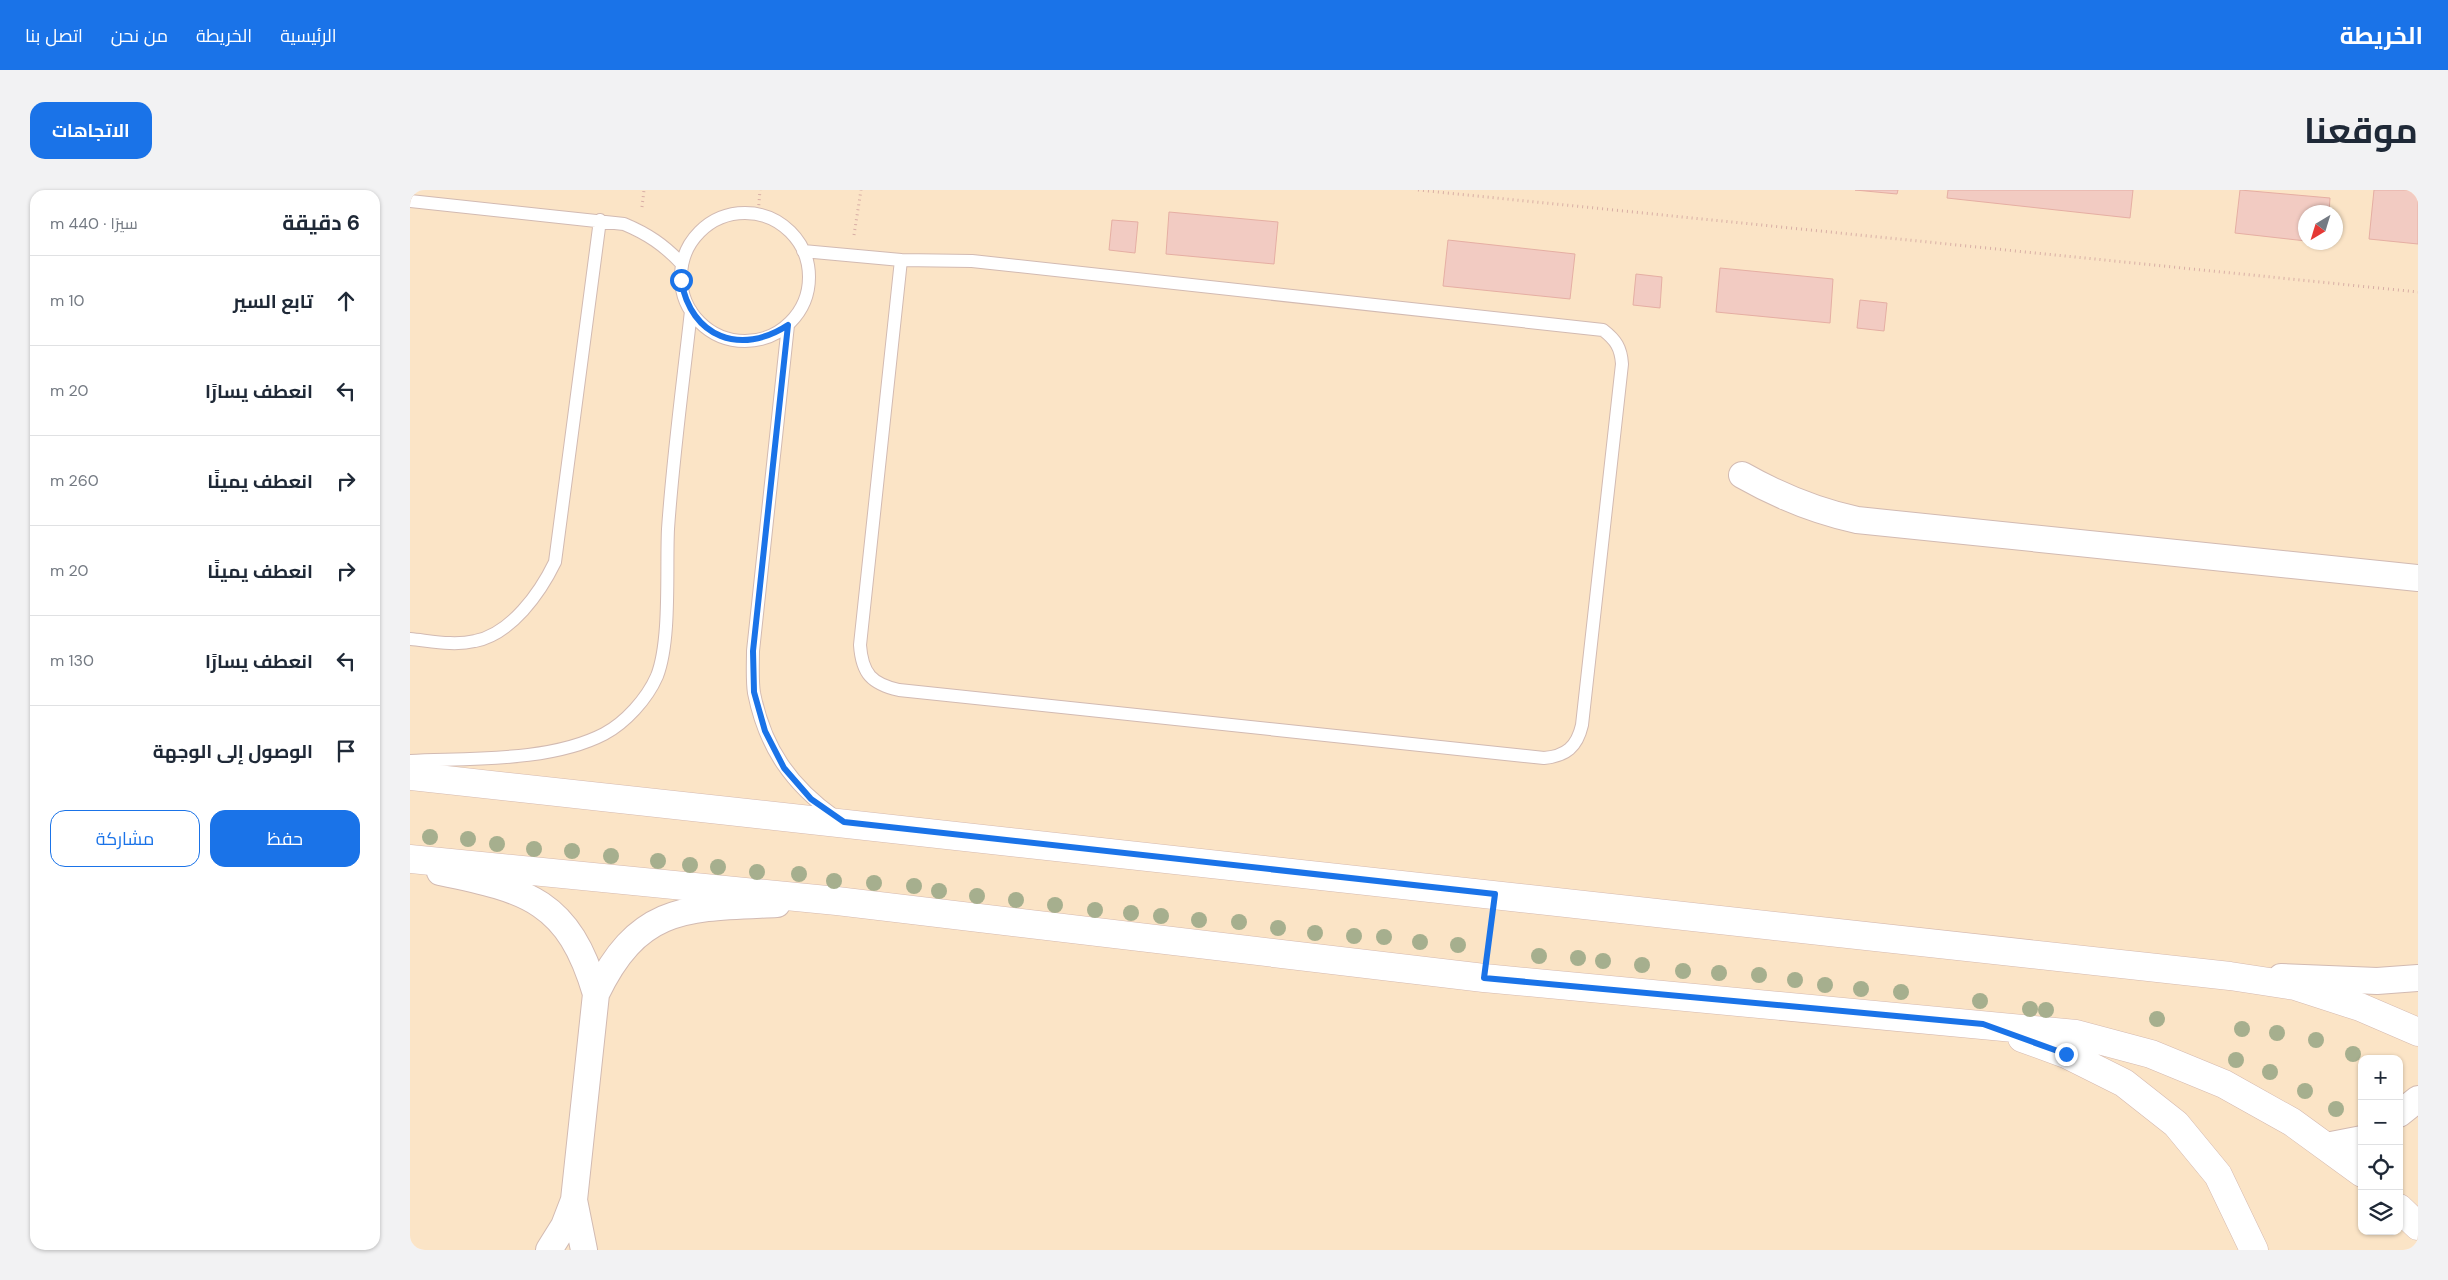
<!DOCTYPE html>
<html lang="ar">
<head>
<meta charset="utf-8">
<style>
  :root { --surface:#fff; --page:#f2f2f3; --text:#1f2937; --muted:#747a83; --line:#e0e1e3; --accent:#1a73e8 }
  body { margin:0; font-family:"DM Sans",Cairo,sans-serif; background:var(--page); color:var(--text); direction:rtl }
  .controls { position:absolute; right:15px; bottom:15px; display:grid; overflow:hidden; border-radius:10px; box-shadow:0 1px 4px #0004 }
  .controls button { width:45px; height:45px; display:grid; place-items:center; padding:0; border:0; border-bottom:1px solid var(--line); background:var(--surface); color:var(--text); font:25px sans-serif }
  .compass { position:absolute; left:1888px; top:15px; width:45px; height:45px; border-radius:50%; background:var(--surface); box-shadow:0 1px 4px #0004; rotate:218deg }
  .stop { position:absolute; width:15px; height:15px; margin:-11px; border:4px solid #1a73e8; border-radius:50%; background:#fff }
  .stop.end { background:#1a73e8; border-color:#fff; box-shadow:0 1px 5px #0008 }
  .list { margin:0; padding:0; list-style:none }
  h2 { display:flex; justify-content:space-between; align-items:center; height:65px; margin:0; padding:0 20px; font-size:21px }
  h2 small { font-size:16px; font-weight:400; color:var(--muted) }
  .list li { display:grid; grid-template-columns:32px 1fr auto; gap:15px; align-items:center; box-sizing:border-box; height:90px; padding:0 20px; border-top:1px solid var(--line) }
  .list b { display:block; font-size:19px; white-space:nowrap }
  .list em { font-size:16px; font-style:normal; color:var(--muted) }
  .actions { display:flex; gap:10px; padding:15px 20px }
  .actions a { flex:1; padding:11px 0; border:1px solid var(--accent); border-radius:15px; text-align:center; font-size:18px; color:var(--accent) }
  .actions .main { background:var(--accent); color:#fff }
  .icon { flex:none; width:28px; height:28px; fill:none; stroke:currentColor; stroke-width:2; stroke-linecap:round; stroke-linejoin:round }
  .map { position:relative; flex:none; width:2008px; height:1060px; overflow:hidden; direction:ltr; border-radius:15px }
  header { display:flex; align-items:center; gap:30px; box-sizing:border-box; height:70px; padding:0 25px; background:var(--accent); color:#fff }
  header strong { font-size:24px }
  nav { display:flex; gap:28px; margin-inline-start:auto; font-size:18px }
  .intro { display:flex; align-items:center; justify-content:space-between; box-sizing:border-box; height:120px; padding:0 30px }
  h1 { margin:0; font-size:35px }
  .button { padding:12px 22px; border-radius:15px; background:var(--accent); color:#fff; font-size:18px; font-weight:700 }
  main { display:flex; gap:30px; padding:0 30px }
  aside { flex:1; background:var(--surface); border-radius:15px; box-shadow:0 1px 4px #0004 }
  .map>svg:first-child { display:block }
</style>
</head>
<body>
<header>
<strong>الخريطة</strong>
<nav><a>الرئيسية</a><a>الخريطة</a><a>من نحن</a><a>اتصل بنا</a></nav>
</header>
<div class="intro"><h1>موقعنا</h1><a class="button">الاتجاهات</a></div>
<main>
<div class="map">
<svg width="2008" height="1060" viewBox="0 0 2008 1060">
  <rect width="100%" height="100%" fill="#fdf2eb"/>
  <path fill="#fbe4c6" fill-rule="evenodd" d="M0 0H2008V1060H0ZM1896 22H1926V52H1896ZM1952 869H1989V1041H1952Z"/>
  <path fill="#f2cbc2" stroke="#e5aea3" d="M1445 0H1488L1487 4Z
    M1538 0H1723L1720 28 1537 8Z
    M1830 0 1920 8 1919 22H1896V51L1825 43Z
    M1964 0H2008V54L1959 49Z
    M759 22 868 32 864 74 756 64Z
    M702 30 728 32 725 63 699 60Z
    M1038 50 1165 64 1160 109 1033 96Z
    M1310 78 1423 89 1420 133 1306 122Z
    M1226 84 1252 87 1250 118 1223 115Z
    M1450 110 1477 113 1474 141 1447 138Z"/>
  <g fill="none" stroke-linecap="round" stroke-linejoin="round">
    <g stroke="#d2bab2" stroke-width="14">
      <path id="service" d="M0 11 214 34C238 44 254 55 272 74
        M271 87a64 64 0 1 1 128 0a64 64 0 1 1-128 0Z
        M393 61 491 70 562 71 1193 140C1206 150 1211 158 1212 174L1172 535C1167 557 1156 566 1134 568L489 500C462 494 452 484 450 455L491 70
        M378 135 343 461C343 475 342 490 344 503 355 558 381 595 426 627
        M0 449C21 451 44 456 65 451 101 444 130 403 145 372L190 30
        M0 571C60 568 140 572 194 544 215 533 237 509 247 486 261 450 256 380 258 339 263 266 273 193 281 121"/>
    </g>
    <g stroke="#d2bab2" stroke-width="28">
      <path id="minor" d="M1332 285C1369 306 1405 321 1447 330L2008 388
        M30 682C118 700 159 711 186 804
        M1871 787 1967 791 2008 788
        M1989 924 2008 909
        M1916 956 1952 949
        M164 1010 174 1060
        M139 1060 154 1036 164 1010 186 804C229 714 278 718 367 714"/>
    </g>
    <g stroke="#d5b9af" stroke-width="29">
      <path id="secondary" d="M0 586 1820 786 1885 796 1950 817 2008 842
        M0 669 427 711 1074 788 1666 844 1741 864 1814 894 1882 932 1952 983
        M1612 848 1656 864 1714 893 1766 934 1808 985 1844 1060
        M1989 1018 2008 1036"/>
    </g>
    <path stroke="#d8aea5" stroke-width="3" stroke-dasharray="1 4" stroke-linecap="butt" d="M1008 0 2008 102
      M232 17 234 0
      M348 25 350 0
      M444 45 451 0
      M1077 760 1081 734"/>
    <use href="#service" stroke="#fff" stroke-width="12"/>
    <use href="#minor" stroke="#fff" stroke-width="26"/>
    <use href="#secondary" stroke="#fff" stroke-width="28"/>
  </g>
  <g fill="#a6af8e">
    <circle cx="20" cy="647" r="8"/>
    <circle cx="58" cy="649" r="8"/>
    <circle cx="87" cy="654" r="8"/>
    <circle cx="124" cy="659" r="8"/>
    <circle cx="162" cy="661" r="8"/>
    <circle cx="201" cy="666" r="8"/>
    <circle cx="248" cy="671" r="8"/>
    <circle cx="280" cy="675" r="8"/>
    <circle cx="308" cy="677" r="8"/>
    <circle cx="347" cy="682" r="8"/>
    <circle cx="389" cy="684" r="8"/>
    <circle cx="424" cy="691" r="8"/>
    <circle cx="464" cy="693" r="8"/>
    <circle cx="504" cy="696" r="8"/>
    <circle cx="529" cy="701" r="8"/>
    <circle cx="567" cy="706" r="8"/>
    <circle cx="606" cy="710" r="8"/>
    <circle cx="645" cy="715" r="8"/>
    <circle cx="685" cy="720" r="8"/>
    <circle cx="721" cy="723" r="8"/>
    <circle cx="751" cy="726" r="8"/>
    <circle cx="789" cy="730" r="8"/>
    <circle cx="829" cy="732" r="8"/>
    <circle cx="868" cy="738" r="8"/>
    <circle cx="905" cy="743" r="8"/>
    <circle cx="944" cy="746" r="8"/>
    <circle cx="974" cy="747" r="8"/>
    <circle cx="1010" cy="752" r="8"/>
    <circle cx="1048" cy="755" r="8"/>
    <circle cx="1129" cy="766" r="8"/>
    <circle cx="1168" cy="768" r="8"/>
    <circle cx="1193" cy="771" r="8"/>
    <circle cx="1232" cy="775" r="8"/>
    <circle cx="1273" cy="781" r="8"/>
    <circle cx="1309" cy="783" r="8"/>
    <circle cx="1349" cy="785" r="8"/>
    <circle cx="1385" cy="790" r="8"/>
    <circle cx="1415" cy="795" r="8"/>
    <circle cx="1451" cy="799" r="8"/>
    <circle cx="1491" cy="802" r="8"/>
    <circle cx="1570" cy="811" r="8"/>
    <circle cx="1620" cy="819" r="8"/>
    <circle cx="1636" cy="820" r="8"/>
    <circle cx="1747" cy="829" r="8"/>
    <circle cx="1832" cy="839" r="8"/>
    <circle cx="1867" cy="843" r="8"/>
    <circle cx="1906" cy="850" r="8"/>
    <circle cx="1943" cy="864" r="8"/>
    <circle cx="1826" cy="870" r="8"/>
    <circle cx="1860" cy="882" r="8"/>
    <circle cx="1895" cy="901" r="8"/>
    <circle cx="1926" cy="919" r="8"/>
  </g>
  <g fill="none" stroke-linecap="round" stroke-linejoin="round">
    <path stroke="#1a73e8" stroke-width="6" d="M271 90C281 148 331 166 378 135L343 461 344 502 355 541 374 578 401 609 434 632 1085 704 1074 788 1573 834 1656 864"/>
  </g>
</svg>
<div class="controls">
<button>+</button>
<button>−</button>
<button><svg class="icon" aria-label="locate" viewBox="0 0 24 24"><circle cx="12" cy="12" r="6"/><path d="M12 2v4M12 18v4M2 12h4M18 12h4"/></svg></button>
<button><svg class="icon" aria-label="layers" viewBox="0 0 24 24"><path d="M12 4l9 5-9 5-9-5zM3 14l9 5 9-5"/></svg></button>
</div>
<svg class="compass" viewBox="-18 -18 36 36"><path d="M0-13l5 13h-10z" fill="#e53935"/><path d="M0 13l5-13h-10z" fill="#747a83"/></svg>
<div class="stop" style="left:271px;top:90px"></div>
<div class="stop end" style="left:1656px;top:864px"></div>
</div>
<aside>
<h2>6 دقيقة<small>سيرًا · 440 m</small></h2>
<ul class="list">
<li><svg class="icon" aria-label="ahead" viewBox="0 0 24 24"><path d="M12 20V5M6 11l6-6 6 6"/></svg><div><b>تابع السير</b></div><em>10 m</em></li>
<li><svg class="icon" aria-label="left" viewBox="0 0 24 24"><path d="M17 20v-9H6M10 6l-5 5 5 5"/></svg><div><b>انعطف يسارًا</b></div><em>20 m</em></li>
<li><svg class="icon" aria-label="right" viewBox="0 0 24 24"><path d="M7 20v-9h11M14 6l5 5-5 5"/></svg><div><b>انعطف يمينًا</b></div><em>260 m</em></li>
<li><svg class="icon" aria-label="right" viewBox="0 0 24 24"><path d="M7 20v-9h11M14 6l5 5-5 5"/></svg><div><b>انعطف يمينًا</b></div><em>20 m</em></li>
<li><svg class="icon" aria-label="left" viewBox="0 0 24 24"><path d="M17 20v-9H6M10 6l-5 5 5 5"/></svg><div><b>انعطف يسارًا</b></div><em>130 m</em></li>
<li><svg class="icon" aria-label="arrive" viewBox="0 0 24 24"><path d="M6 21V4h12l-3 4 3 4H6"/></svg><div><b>الوصول إلى الوجهة</b></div></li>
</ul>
<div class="actions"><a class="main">حفظ</a><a>مشاركة</a></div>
</aside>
</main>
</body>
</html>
